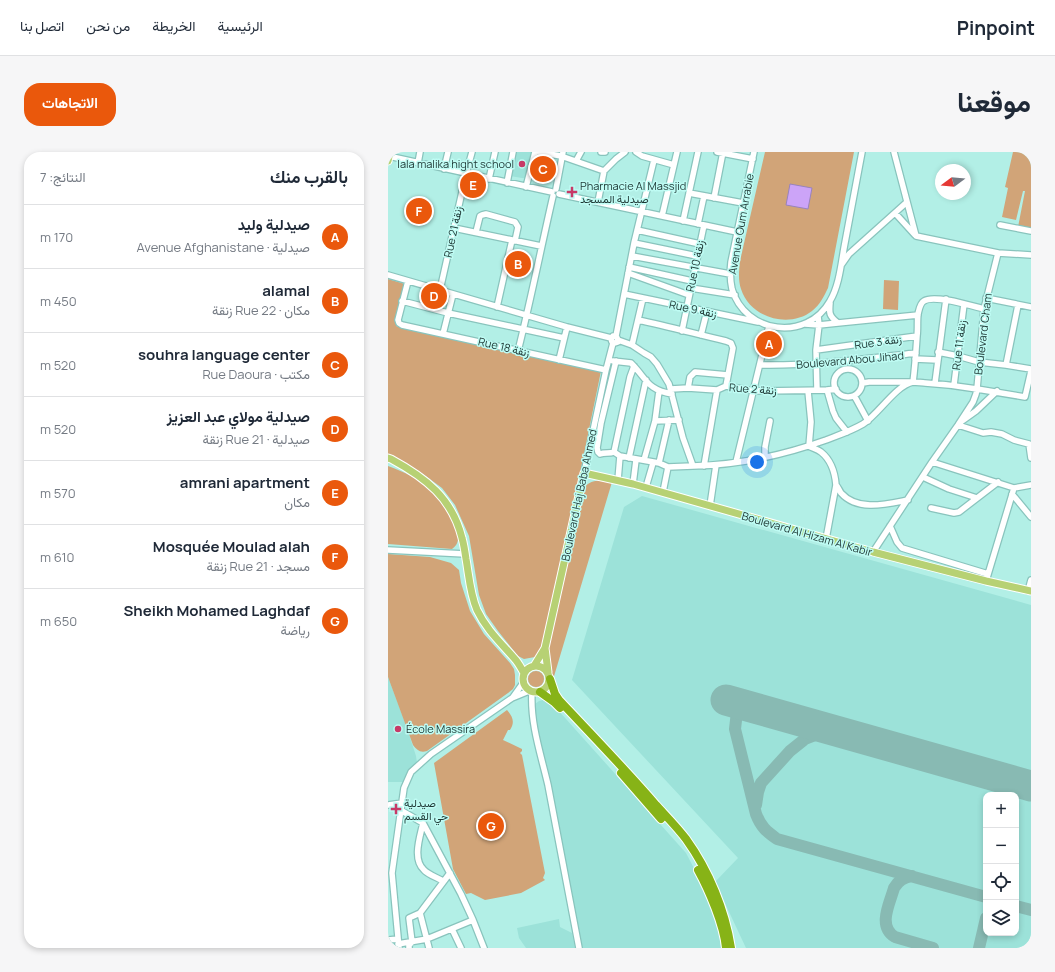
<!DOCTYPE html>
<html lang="ar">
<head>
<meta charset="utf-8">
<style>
  :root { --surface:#fff; --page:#f6f6f7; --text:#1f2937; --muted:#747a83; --line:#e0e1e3; --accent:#ea580c }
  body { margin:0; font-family:Manrope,Vazirmatn,sans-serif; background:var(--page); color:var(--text); direction:rtl }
  .controls { position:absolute; right:12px; bottom:12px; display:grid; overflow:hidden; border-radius:8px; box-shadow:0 2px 6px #0003 }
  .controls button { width:36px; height:36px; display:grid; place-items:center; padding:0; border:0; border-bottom:1px solid var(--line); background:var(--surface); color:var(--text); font:20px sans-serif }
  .compass { position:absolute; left:547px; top:12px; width:36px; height:36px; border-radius:50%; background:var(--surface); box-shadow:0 2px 6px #0003; rotate:254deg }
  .you { position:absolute; left:369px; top:310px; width:14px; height:14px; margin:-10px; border:3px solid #fff; border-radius:50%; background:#1a73e8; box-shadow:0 0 0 6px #1a73e833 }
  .badge { display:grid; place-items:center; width:26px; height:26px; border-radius:50%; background:var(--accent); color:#fff; font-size:13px; font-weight:700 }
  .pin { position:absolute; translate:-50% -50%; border:2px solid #fff; box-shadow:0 1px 4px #0006 }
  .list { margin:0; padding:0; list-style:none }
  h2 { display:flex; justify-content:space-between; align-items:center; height:52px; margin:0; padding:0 16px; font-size:17px }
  h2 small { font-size:13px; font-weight:400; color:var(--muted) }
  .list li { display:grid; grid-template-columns:26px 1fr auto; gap:12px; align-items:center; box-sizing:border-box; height:64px; padding:0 16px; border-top:1px solid var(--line) }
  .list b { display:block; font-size:15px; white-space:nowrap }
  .list p { margin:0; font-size:13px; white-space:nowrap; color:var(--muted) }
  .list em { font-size:13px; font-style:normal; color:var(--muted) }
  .icon { flex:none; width:22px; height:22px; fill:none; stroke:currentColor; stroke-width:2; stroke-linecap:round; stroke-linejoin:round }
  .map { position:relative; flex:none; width:643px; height:796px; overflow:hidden; direction:ltr; border-radius:16px }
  header { display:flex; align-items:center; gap:24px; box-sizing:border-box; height:56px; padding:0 20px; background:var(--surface); border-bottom:1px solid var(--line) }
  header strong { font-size:19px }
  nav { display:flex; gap:22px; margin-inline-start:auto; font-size:14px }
  .intro { display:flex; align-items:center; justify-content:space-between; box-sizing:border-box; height:96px; padding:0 24px }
  h1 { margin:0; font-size:28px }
  .button { padding:10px 18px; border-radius:16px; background:var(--accent); color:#fff; font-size:14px; font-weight:700 }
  main { display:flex; gap:24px; padding:0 24px }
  aside { flex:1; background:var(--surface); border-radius:16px; box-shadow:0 2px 6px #0003 }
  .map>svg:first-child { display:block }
</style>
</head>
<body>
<header>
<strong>Pinpoint</strong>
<nav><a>الرئيسية</a><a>الخريطة</a><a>من نحن</a><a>اتصل بنا</a></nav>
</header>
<div class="intro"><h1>موقعنا</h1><a class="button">الاتجاهات</a></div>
<main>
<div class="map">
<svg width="643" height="796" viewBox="0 0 643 796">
  <rect width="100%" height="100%" fill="#b2efe6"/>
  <path fill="#9ce2d9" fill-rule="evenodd" d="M127 0H145L140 27 122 24Z
    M254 344 643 453V796H358L327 730 350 706 184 528 236 355ZM598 643H628V781H598Z
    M0 525 18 573 28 604 29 611 16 630H0Z
    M155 548H161L298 701 311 726 322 748 332 782 333 796H193L146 557 147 552 151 549Z
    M171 767 172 775 184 781 187 796H138L131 786 129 776Z"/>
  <path fill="#d1a478" d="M377 0H466L440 136C436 144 432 153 424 159 401 177 362 166 353 137 350 128 351 119 352 109Z
    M625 0H643V79L630 75 637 39H635L628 68 614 65 620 36 617 35Z
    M0 127 17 132 14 154 8 174 213 219 189 336 157 482 151 501 147 505 136 507 130 504 110 479 98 462 91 443 81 384 67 353 54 336 35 322 0 302Z
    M496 128 511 129 510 158 495 157Z
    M0 314C8 317 16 320 23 324 42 334 59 355 67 375 70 384 73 390 64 397L0 392Z
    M216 328 224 330 164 531 161 515 160 491 194 338C201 329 205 329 216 328Z
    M0 402 42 405 63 411 71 418 73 431 82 459 96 482 122 511 126 517 127 523V533L125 537 120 541 39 599C32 601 29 598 25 593L0 525Z
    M140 527a8 8 0 1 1 16 0a8 8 0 1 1-16 0Z
    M119 558C125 565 127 570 122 578H120L115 588 134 597V599L132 601 134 603 157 721 155 726 157 728 133 741 97 748 83 741 78 742 65 717 46 611Z"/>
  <path fill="#cca4f8" stroke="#9883bd" d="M402 32 424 36 420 57 398 53Z"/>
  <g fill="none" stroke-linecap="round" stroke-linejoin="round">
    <path stroke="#88bab3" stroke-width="12" d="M350 551 347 577 368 662C373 675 378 679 389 687L598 745
      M368 653 370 640 373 631 402 599 417 587 430 582 439 579 455 581
      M524 724C516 725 510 729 506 736 502 751 489 774 507 785L545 796
      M628 754 643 758
      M591 796 598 766"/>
    <path stroke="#88bab3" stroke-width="31" d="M338 548 643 634"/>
    <g stroke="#89c4bd" stroke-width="8">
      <path id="minor" d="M150 0 173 4 216 19 228 7 237 0
        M213 0H217
        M248 0 254 4 286 13
        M329 0 365 7
        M366 0 343 110C342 119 342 128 344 137 357 182 419 190 442 149 451 134 453 113 456 96 462 64 468 32 474 0
        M506 0 528 84 610 101 643 103
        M0 4 164 40
        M188 9 193 0
        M30 11 32 0
        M56 17 60 0
        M101 27 107 0
        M119 31 125 0
        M138 35 147 0
        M168 37 175 0
        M301 41 355 51
        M171 42 349 80
        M326 46 335 0
        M210 50 216 19
        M507 61 527 83
        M274 64 289 0
        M295 69 310 0
        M310 72 316 44
        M612 73 643 79
        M66 76 153 94
        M249 78 312 92
        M88 80 92 64 94 63 98 62 127 70 130 75 127 89
        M246 91 309 104
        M610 101 596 157 589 237 637 245 643 219
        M244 104 342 122
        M454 112 461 102 519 50
        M241 115 304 129
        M240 121 301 143
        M0 123 179 175 223 186
        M20 129 10 168 11 171 14 173 218 218
        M303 136 347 143
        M52 138 78 22 84 0
        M236 142 370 170
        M598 146 643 155
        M14 149 60 161 176 186
        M109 155 124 88
        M250 168C279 174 308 182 338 189L343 191 345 196 338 234
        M450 171 530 163
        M417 172 431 173 450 171C441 164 441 161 442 151
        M294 179 316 73
        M55 182 65 142
        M313 183 319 159
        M228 184 246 91 266 8
        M230 188V190L227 191 224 190 223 187 225 184H228L230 188 244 193 256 201 263 205 269 212 281 232 295 286 305 314C350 313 396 303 438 288 451 283 463 279 475 272 490 263 508 233 525 230 529 230 534 231 537 231 555 232 572 234 589 237L588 242 585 250 570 273 544 310 485 400
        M244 193 255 146
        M428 198 529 184
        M130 199C143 147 153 96 165 44
        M550 200 570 204 591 210 618 213 643 217
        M527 207 549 208
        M171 208 179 175
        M225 209 243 211C259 227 259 238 284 242
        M228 209 213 271 209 296 210 300 212 302C217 300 221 302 226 300L232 304 271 311 280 315
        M372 213C424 214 476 207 528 201
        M618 213 630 153
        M446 231a14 14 0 1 1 28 0a14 14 0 1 1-28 0Z
        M475 231 481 230H525C527 215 528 199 529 184 530 177 529 169 530 162 531 158 532 151 536 149 546 142 584 154 596 157
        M547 231 558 147
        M566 233 576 152
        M300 236 302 225 307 220 340 223
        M283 237 300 236 329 238 338 234 366 239 439 238 448 237
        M429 238 428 198 431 173 430 164
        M439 238 445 259 448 266 459 280
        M420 239 423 270 421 294C424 296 429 297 433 300 443 308 447 321 448 333L438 387
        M466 244 468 247 480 269
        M267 269 291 268
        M574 269 588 259 609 239
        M570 273 595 281 603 280 614 282 626 288 641 292 643 306
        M226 300 242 225 246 214
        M377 305V295L382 269
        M241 306 258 228
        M256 308 267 269 271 239
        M348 310 381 174
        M544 310 626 336 643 333
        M271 311 281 268
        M316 314 329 238
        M196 321 218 218 225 191
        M535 325 561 337 589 346
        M230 328 232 304
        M245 332 248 308
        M448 333C450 335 451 338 453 341 470 360 499 352 520 348
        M258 335 265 311
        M275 340 280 315 305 314
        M624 342 643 365
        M322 354 328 313
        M543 356 566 361 571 360 610 330
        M502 374 509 390 514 396 600 422
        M0 398 77 402
        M598 429 626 336
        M640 439 643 428
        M144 540C142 571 153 603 160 633 170 688 181 742 191 796
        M125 545 135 531
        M0 653 14 651
        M14 659 35 671 73 742 85 768 96 796
        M35 671C32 685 24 707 36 718 39 722 50 726 55 729
        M32 761 41 796
        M64 777 73 796
        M0 788 10 787
        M10 792 39 787 85 768
        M11 796 4 721 16 636 23 620 43 602 124 546 141 539
        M21 796V793L24 790 21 766 32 761 62 721"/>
    </g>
    <g stroke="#fff" stroke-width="9">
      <path id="major" d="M0 9 2 0
        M0 306 3 307C38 326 64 346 74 386 76 393 77 400 78 407 81 424 82 442 89 458 98 477 112 490 126 506 130 510 133 516 136 521
        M135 527a13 13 0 1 1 26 0a13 13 0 1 1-26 0Z
        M146 514 157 496
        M160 520 157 496 196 321 245 332 485 400 598 429 643 439"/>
    </g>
    <g stroke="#fff" stroke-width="10">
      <path id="highway" d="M162 527 167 542 171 548C204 583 237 617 268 653 278 664 289 675 298 687 321 719 337 758 343 796
        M152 540 166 550 172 556
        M233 621 273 667
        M310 718C321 738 336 773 338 796"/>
    </g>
    <use href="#minor" stroke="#fff" stroke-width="5.5"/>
    <use href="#major" stroke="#b7d174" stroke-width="7"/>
    <use href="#highway" stroke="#87b317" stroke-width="8"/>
  </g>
  <g fill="#c73a67" stroke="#bffcf4" stroke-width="1.5">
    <circle cx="134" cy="12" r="4"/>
    <path d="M182 34h4v4h4v4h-4v4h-4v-4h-4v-4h4z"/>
    <circle cx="10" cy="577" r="4"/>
    <path d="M6 651h4v4h4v4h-4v4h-4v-4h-4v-4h4z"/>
  </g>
  <g text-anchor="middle" stroke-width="3" stroke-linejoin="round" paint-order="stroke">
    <g font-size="11" fill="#1d3633" stroke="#bffcf4" text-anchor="start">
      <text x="126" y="16" text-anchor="end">lala malika hight school</text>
      <text x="192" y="38">Pharmacie Al Massjid<tspan x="192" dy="13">صيدلية المسجد</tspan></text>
      <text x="18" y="581">École Massira</text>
      <text x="16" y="655">صيدلية<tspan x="16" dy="13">حي القسم</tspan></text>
    </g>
    <g font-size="11" fill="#1d3633" stroke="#bffcf4">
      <text transform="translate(353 72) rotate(-80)" y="4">Avenue Oum Arrabie</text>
      <text transform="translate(65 80) rotate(-78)" y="4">Rue 21 زنقة</text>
      <text transform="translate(307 114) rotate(-78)" y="4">Rue 10 زنقة</text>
      <text transform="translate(305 157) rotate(12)" y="4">Rue 9 زنقة</text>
      <text transform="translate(595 182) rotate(-83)" y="4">Boulevard Cham</text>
      <text transform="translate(490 190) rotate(-8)" y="4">Rue 3 زنقة</text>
      <text transform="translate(571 193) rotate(-83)" y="4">Rue 11 زنقة</text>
      <text transform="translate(116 195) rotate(13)" y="4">Rue 18 زنقة</text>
      <text transform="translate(462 208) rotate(-5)" y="4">Boulevard Abou Jihad</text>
      <text transform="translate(365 237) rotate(4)" y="4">Rue 2 زنقة</text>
      <text transform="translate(191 343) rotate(-78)" y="4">Boulevard Haj Baba Ahmed</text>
      <text transform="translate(419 382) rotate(16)" y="4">Boulevard Al Hizam Al Kabir</text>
    </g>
  </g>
</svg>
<div class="controls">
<button>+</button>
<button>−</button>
<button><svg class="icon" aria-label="locate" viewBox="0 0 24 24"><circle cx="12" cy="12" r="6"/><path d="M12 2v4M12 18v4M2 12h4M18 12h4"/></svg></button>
<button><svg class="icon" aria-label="layers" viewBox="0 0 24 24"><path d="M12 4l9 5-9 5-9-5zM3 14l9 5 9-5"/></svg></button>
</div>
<svg class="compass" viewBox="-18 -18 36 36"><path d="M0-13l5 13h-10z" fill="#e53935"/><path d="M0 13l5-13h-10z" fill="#747a83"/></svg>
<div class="you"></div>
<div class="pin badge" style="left:381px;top:192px">A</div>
<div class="pin badge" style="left:130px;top:112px">B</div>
<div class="pin badge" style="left:155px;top:17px">C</div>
<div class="pin badge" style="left:46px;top:144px">D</div>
<div class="pin badge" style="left:85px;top:33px">E</div>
<div class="pin badge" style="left:31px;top:59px">F</div>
<div class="pin badge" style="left:103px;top:674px">G</div>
</div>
<aside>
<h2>بالقرب منك<small>النتائج: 7</small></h2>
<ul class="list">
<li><span class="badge">A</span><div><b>صيدلية وليد</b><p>صيدلية · Avenue Afghanistane</p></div><em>170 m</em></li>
<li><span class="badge">B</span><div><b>alamal</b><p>مكان · Rue 22 زنقة</p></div><em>450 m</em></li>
<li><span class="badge">C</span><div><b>souhra language center</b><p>مكتب · Rue Daoura</p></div><em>520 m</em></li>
<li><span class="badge">D</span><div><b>صيدلية مولاي عبد العزيز</b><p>صيدلية · Rue 21 زنقة</p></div><em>520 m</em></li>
<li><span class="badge">E</span><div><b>amrani apartment</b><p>مكان</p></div><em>570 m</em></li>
<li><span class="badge">F</span><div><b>Mosquée Moulad alah</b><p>مسجد · Rue 21 زنقة</p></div><em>610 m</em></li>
<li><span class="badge">G</span><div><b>Sheikh Mohamed Laghdaf</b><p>رياضة</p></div><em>650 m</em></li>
</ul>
</aside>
</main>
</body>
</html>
